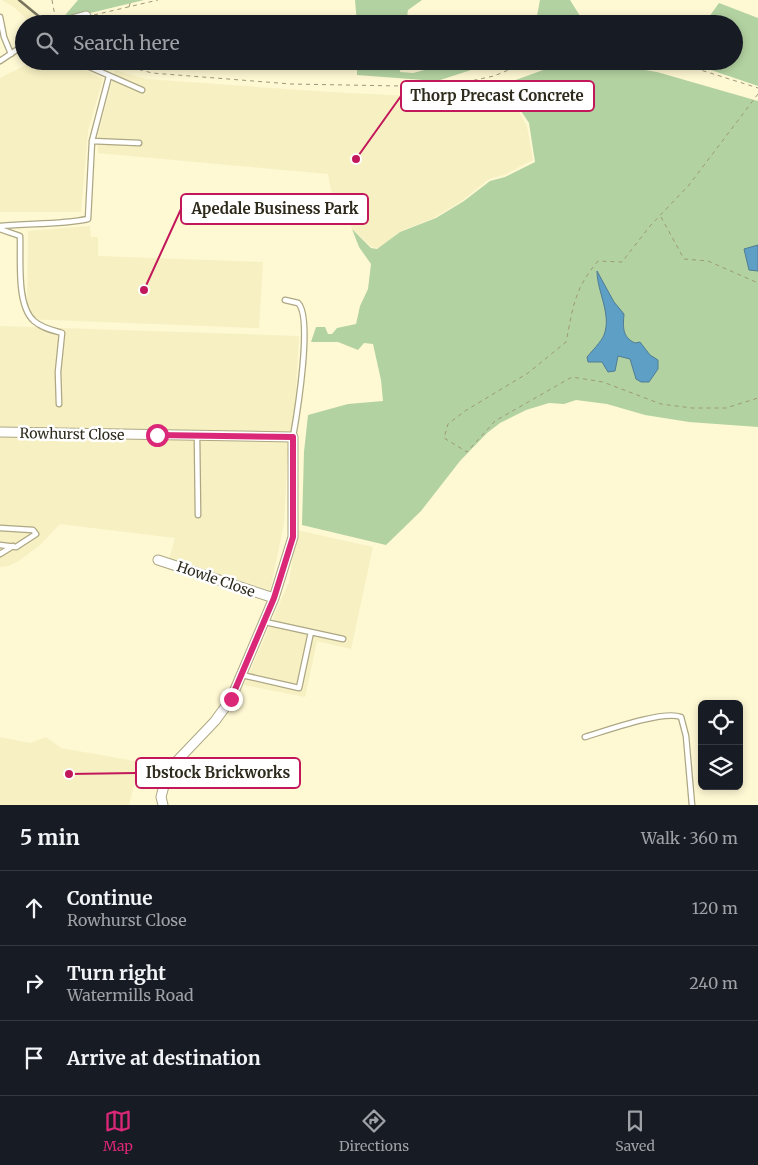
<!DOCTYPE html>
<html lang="en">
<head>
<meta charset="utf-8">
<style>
  :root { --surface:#171b24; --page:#242831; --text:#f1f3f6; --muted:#9ea1a6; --line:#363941; --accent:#db2777 }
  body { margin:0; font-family:Merriweather,serif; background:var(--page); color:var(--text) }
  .controls { position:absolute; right:15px; bottom:15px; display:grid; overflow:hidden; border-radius:8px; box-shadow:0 2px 8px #0003 }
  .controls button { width:45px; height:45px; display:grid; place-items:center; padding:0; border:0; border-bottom:1px solid var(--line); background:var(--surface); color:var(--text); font:25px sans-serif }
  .stop { position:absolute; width:15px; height:15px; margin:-11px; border:4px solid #db2777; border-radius:50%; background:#fff }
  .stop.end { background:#db2777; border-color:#fff; box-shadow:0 1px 5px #0008 }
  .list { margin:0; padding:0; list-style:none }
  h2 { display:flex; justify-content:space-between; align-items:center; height:65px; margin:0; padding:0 20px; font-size:21px }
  h2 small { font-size:16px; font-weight:400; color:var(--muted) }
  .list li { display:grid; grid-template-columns:32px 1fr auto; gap:15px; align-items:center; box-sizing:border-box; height:75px; padding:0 20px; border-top:1px solid var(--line) }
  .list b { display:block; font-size:19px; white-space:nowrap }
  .list p { margin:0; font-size:16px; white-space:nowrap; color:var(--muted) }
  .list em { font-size:16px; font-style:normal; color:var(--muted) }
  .icon { flex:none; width:28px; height:28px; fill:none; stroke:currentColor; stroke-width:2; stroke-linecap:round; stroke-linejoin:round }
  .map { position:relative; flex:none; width:758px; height:805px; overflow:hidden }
  .search { position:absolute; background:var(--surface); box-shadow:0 2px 8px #0003; left:15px; right:15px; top:15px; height:55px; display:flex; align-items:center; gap:12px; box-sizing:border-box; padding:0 18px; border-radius:28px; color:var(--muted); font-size:19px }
  .sheet { height:290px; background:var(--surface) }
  nav { display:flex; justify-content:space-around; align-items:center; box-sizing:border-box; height:70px; border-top:1px solid var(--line); background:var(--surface); font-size:14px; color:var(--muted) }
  nav a { display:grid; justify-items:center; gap:2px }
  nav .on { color:var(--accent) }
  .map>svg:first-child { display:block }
</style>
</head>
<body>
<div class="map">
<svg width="758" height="805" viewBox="0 0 758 805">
  <rect width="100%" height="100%" fill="#fef8d3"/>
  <path fill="#f7f0c3" d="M2 0H22L50 24H32L14 7Z
    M34 61H68L103 79 88 131 81 212H0V78Z
    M115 70 146 79 329 92 451 98 468 92 494 100 519 112 527 126 533 160 504 175 489 179 463 200 434 218 401 231 378 248 372 247 352 229 344 209 331 191 328 174 98 153V135Z
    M90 226 91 237H98V256L263 262 259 328 27 319 28 231Z
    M0 326 299 336 295 407 287 465 284 524 270 590 169 560 175 538 60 524 39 546 17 562 8 566 0 567Z
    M297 530 373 547 351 649 317 641 305 697 244 685 289 582Z
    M0 737 30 743 46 737 61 748 140 762 129 805H0Z"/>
  <path fill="#b3d2a1" d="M78 0H144L61 20Z
    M355 0H422L408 10 406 24H357Z
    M540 0H570L585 24H530L537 16Z
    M719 3 758 18V86L699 66 678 61H734V24H704Z
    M357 61H402L400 72 413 73 459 61H499L437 81 357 75Z
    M596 62 657 72 758 101V427L689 422 645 415 607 404 576 400 564 404 549 403 526 410 500 423 487 433 460 461 421 511 386 545 302 525 304 452 308 415 348 404 383 401 381 380 373 344 364 343 358 350 338 342H311L316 327H325L328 334H332L337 328 356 324 360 306 368 289 371 264 359 247 352 229 371 248 377 249 400 232 436 218 464 201 490 181 505 177 535 162 529 123 511 96 507 83 546 69Z"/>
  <path fill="#5e9fc6" stroke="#507c93" d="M758 245V271L749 270 744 249Z
    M597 271 614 302 624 314C623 327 622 337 635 343L640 342 650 355 658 360V369L649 382H641L636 379 630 359 618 356 615 371 608 372 602 362H588L587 357C592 351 601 342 604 335 612 314 597 292 597 271Z"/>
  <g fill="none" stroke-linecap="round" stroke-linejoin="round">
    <g stroke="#ada784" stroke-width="7">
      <path id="lane" d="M0 17 4 37 11 54
        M0 61 24 45
        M76 61 142 90
        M92 141 109 76
        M0 226C30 223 59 225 88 219L92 141 139 143
        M0 229 20 236C21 259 16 305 34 321 42 328 52 330 62 333L58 372 59 404
        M285 300 298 303C313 317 297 414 293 437
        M197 436 198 515
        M0 528 33 530 36 534 16 547 0 545
        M0 554 13 546
        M265 622 343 639
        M242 675 299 688 311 632
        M585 737C605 731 663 710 681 717L686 736 692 805"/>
    </g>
    <g stroke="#ada784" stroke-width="11">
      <path id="street" d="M58 24 86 16
        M0 432 293 437V537L274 598 231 699 215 721 174 764 165 782 161 797 163 805
        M158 560 274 598"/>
    </g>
    <path stroke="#9c987d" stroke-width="1" stroke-dasharray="4 4" stroke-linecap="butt" d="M52 0 55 16
      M129 7 131 0
      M94 15 158 0
      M108 61 152 73 291 84 400 86H447L494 76 530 61
      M672 61 758 88
      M758 94 689 185 650 226 622 262 598 261C574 289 573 308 566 342L528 373 465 411 448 424 444 438 467 452 495 421 572 377 603 382 661 404 692 408H726L758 398
      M661 217 684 259 708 261 758 283"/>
    <use href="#lane" stroke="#fff" stroke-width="4.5"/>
    <use href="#street" stroke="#fff" stroke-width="9"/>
    <path stroke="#77735d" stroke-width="2.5" d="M19 0 47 23"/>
  </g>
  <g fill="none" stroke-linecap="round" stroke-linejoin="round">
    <path stroke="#db2777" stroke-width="6" d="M157 435 293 437V537L274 598 231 699"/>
  </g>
  <g text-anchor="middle" stroke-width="5" stroke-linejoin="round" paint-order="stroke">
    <g font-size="14" fill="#2e2b1d" stroke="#fff">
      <text transform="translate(72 434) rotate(1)" y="5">Rowhurst Close</text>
      <text transform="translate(216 579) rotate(19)" y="5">Howle Close</text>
    </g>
  </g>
  <path fill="none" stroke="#c2185b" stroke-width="2" d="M356 159L401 96M144 290L181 209M69 774L136 773"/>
  <g fill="#c2185b" stroke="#fff" stroke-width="2">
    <circle cx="356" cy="159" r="5"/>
    <circle cx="144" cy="290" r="5"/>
    <circle cx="69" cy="774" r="5"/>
  </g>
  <g fill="#fff" stroke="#c2185b" stroke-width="2">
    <rect x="401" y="81" width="193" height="30" rx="5"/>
    <rect x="181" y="194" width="187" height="30" rx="5"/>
    <rect x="136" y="758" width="164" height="30" rx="5"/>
  </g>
  <g font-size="15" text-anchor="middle" font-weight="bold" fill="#2e2b1d">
    <text x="497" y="101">Thorp Precast Concrete</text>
    <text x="275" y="214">Apedale Business Park</text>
    <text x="218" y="778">Ibstock Brickworks</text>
  </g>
</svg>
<div class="controls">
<button><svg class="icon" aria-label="locate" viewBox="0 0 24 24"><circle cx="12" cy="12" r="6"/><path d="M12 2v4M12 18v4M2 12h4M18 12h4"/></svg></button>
<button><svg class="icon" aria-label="layers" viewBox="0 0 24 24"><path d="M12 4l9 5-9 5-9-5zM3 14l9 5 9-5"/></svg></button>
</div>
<div class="stop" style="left:157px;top:435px"></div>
<div class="stop end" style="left:231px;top:699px"></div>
<div class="search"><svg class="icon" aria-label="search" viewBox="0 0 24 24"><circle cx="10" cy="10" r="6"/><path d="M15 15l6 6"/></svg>Search here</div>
</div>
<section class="sheet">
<h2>5 min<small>Walk · 360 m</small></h2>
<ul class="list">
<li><svg class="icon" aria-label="ahead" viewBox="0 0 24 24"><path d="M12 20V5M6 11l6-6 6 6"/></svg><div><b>Continue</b><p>Rowhurst Close</p></div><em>120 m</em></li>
<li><svg class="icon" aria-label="right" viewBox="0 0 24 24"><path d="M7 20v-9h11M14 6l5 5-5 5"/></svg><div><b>Turn right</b><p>Watermills Road</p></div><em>240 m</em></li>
<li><svg class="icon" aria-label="arrive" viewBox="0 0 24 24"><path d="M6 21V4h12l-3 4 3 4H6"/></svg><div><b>Arrive at destination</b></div></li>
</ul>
</section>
<nav>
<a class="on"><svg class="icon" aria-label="map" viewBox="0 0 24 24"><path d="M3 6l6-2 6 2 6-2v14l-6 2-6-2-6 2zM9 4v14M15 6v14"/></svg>Map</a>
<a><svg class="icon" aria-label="directions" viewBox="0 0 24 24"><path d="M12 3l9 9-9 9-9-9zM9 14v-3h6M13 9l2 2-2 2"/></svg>Directions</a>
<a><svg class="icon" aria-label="saved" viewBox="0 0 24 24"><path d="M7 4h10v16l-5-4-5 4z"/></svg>Saved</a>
</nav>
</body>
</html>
